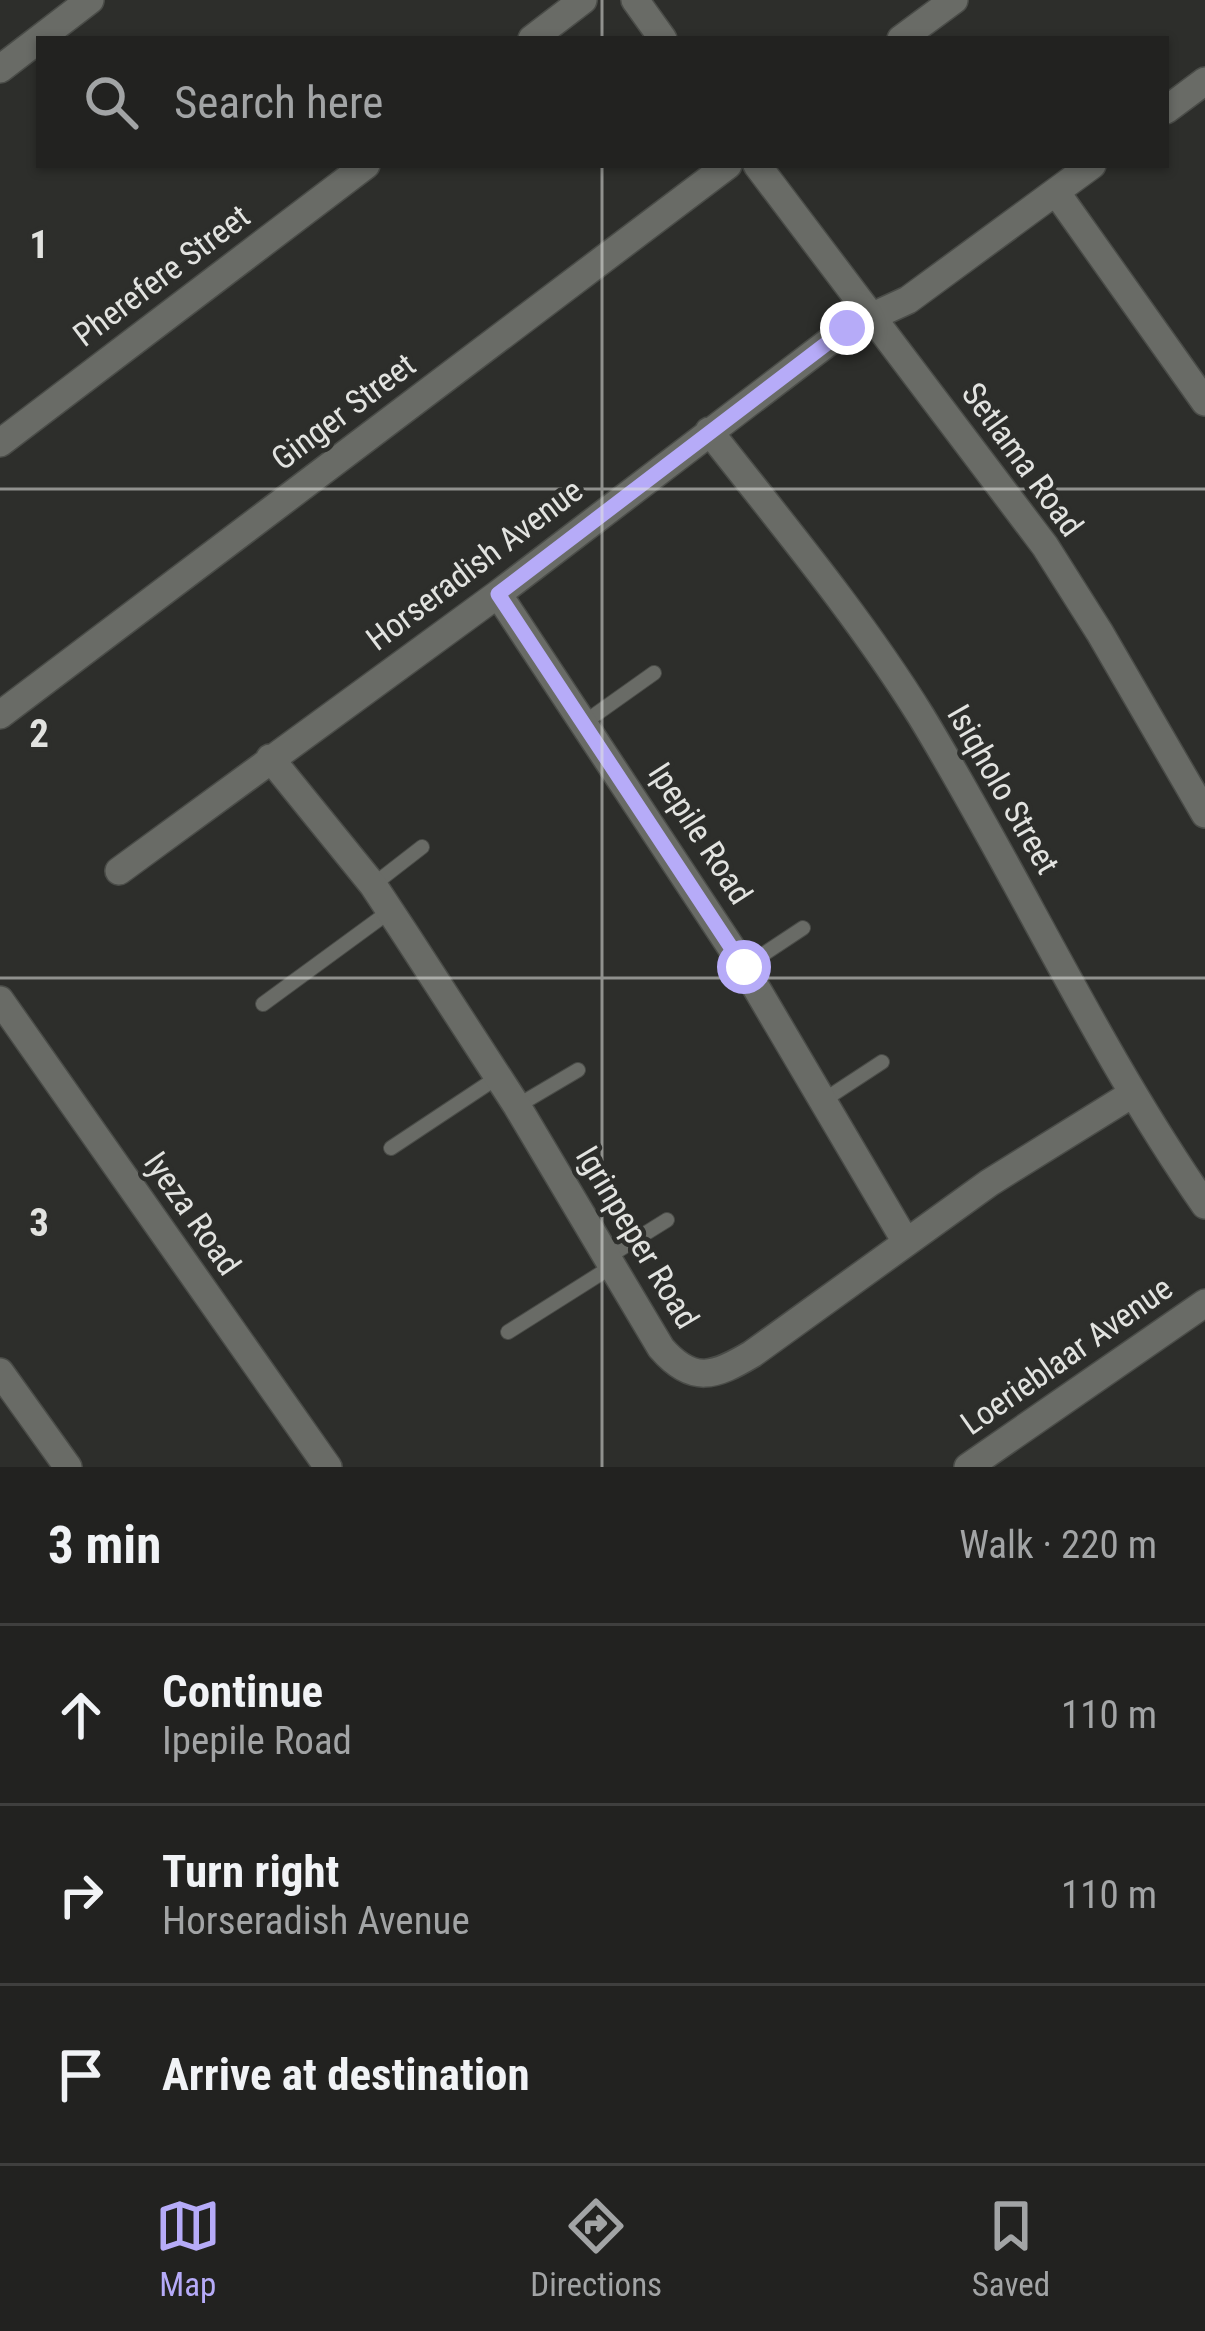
<!DOCTYPE html>
<html lang="en">
<head>
<meta charset="utf-8">
<style>
  :root { --surface:#222220; --page:#2a2a29; --text:#f1f3f6; --muted:#a2a4a5; --line:#3f3f3e; --accent:#b6abf8 }
  body { margin:0; font-family:"Roboto Condensed",sans-serif; background:var(--page); color:var(--text) }
  .stop { position:absolute; width:36px; height:36px; margin:-27px; border:9px solid #b6abf8; border-radius:50%; background:#fff }
  .stop.end { background:#b6abf8; border-color:#fff; box-shadow:0 3px 12px #0008 }
  .list { margin:0; padding:0; list-style:none }
  h2 { display:flex; justify-content:space-between; align-items:center; height:156px; margin:0; padding:0 48px; font-size:51px }
  h2 small { font-size:39px; font-weight:400; color:var(--muted) }
  .list li { display:grid; grid-template-columns:78px 1fr auto; gap:36px; align-items:center; box-sizing:border-box; height:180px; padding:0 48px; border-top:3px solid var(--line) }
  .list b { display:block; font-size:45px; white-space:nowrap }
  .list p { margin:0; font-size:39px; white-space:nowrap; color:var(--muted) }
  .list em { font-size:39px; font-style:normal; color:var(--muted) }
  .icon { flex:none; width:66px; height:66px; fill:none; stroke:currentColor; stroke-width:2; stroke-linecap:round; stroke-linejoin:round }
  .map { position:relative; flex:none; width:1205px; height:1467px; overflow:hidden }
  .search { position:absolute; background:var(--surface); box-shadow:0 3px 9px #0004; left:36px; right:36px; top:36px; height:132px; display:flex; align-items:center; gap:30px; box-sizing:border-box; padding:0 42px; border-radius:0px; color:var(--muted); font-size:45px }
  .sheet { height:696px; background:var(--surface) }
  nav { display:flex; justify-content:space-around; align-items:center; box-sizing:border-box; height:168px; border-top:3px solid var(--line); background:var(--surface); font-size:33px; color:var(--muted) }
  nav a { display:grid; justify-items:center; gap:6px }
  nav .on { color:var(--accent) }
  .map>svg:first-child { display:block }
</style>
</head>
<body>
<div class="map">
<svg width="1205" height="1467" viewBox="0 0 1205 1467">
  <rect width="100%" height="100%" fill="#2d2e2b"/>
  <g fill="none" stroke-linecap="round" stroke-linejoin="round">
    <g stroke="#4a4c48" stroke-width="16">
      <path id="service" d="M585 722 654 673
        M373 885 422 847
        M744 967 803 928
        M263 1004 390 911
        M824 1100 882 1062
        M517 1106 578 1070
        M391 1148 498 1077
        M606 1258 667 1220
        M508 1332 611 1267"/>
    </g>
    <g stroke="#4a4c48" stroke-width="30">
      <path id="minor" d="M635 0 663 39
        M532 39 583 0
        M901 39 954 0
        M0 69 90 0
        M1166 110 1205 81
        M757 165 1045 546 1100 633 1205 814
        M1056 192 1205 402
        M709 431C782 524 859 616 921 716 1019 877 1097 1050 1205 1205
        M0 443 366 165
        M498 594 744 967 906 1242
        M0 715 728 165
        M270 758 373 885 406 935 517 1106 661 1348C693 1385 715 1376 752 1354L989 1183 1132 1094
        M119 871 498 594 847 328 908 300 1092 165
        M0 1000 328 1467
        M0 1372 68 1467
        M968 1467 1205 1303"/>
    </g>
    <use href="#service" stroke="#696b66" stroke-width="14"/>
    <use href="#minor" stroke="#696b66" stroke-width="27"/>
  </g>
  <g fill="none" stroke-linecap="round" stroke-linejoin="round">
    <path stroke="#b6abf8" stroke-width="15" d="M744 967 498 594 847 328"/>
  </g>
  <path fill="none" stroke="#e2e3e0" stroke-width="3" stroke-opacity="0.55" d="M602 0V39M602 165V1467M0 489H1205M0 978H1205"/>
  <g text-anchor="middle" stroke-width="9" stroke-linejoin="round" paint-order="stroke">
    <g font-size="33" fill="#e2e3e0" stroke="#2d2e2b">
      <text transform="translate(161 275) rotate(-37)" y="12">Pherefere Street</text>
      <text transform="translate(343 411) rotate(-37)" y="12">Ginger Street</text>
      <text transform="translate(1023 459) rotate(54)" y="12">Setlama Road</text>
      <text transform="translate(474 564) rotate(-37)" y="12">Horseradish Avenue</text>
      <text transform="translate(1004 789) rotate(60)" y="12">Isiqholo Street</text>
      <text transform="translate(701 833) rotate(57)" y="12">Ipepile Road</text>
      <text transform="translate(193 1213) rotate(55)" y="12">Iyeza Road</text>
      <text transform="translate(638 1237) rotate(59)" y="12">Igrinpeper Road</text>
      <text transform="translate(1066 1355) rotate(-35)" y="12">Loerieblaar Avenue</text>
    </g>
  </g>
  <g font-size="39" text-anchor="middle" font-weight="bold" fill="#e2e3e0" stroke="#2d2e2b" stroke-width="9" stroke-linejoin="round" paint-order="stroke">
    <text x="39" y="258">1</text>
    <text x="39" y="747">2</text>
    <text x="39" y="1236">3</text>
  </g>
</svg>
<div class="stop" style="left:744px;top:967px"></div>
<div class="stop end" style="left:847px;top:328px"></div>
<div class="search"><svg class="icon" aria-label="search" viewBox="0 0 24 24"><circle cx="10" cy="10" r="6"/><path d="M15 15l6 6"/></svg>Search here</div>
</div>
<section class="sheet">
<h2>3 min<small>Walk · 220 m</small></h2>
<ul class="list">
<li><svg class="icon" aria-label="ahead" viewBox="0 0 24 24"><path d="M12 20V5M6 11l6-6 6 6"/></svg><div><b>Continue</b><p>Ipepile Road</p></div><em>110 m</em></li>
<li><svg class="icon" aria-label="right" viewBox="0 0 24 24"><path d="M7 20v-9h11M14 6l5 5-5 5"/></svg><div><b>Turn right</b><p>Horseradish Avenue</p></div><em>110 m</em></li>
<li><svg class="icon" aria-label="arrive" viewBox="0 0 24 24"><path d="M6 21V4h12l-3 4 3 4H6"/></svg><div><b>Arrive at destination</b></div></li>
</ul>
</section>
<nav>
<a class="on"><svg class="icon" aria-label="map" viewBox="0 0 24 24"><path d="M3 6l6-2 6 2 6-2v14l-6 2-6-2-6 2zM9 4v14M15 6v14"/></svg>Map</a>
<a><svg class="icon" aria-label="directions" viewBox="0 0 24 24"><path d="M12 3l9 9-9 9-9-9zM9 14v-3h6M13 9l2 2-2 2"/></svg>Directions</a>
<a><svg class="icon" aria-label="saved" viewBox="0 0 24 24"><path d="M7 4h10v16l-5-4-5 4z"/></svg>Saved</a>
</nav>
</body>
</html>
